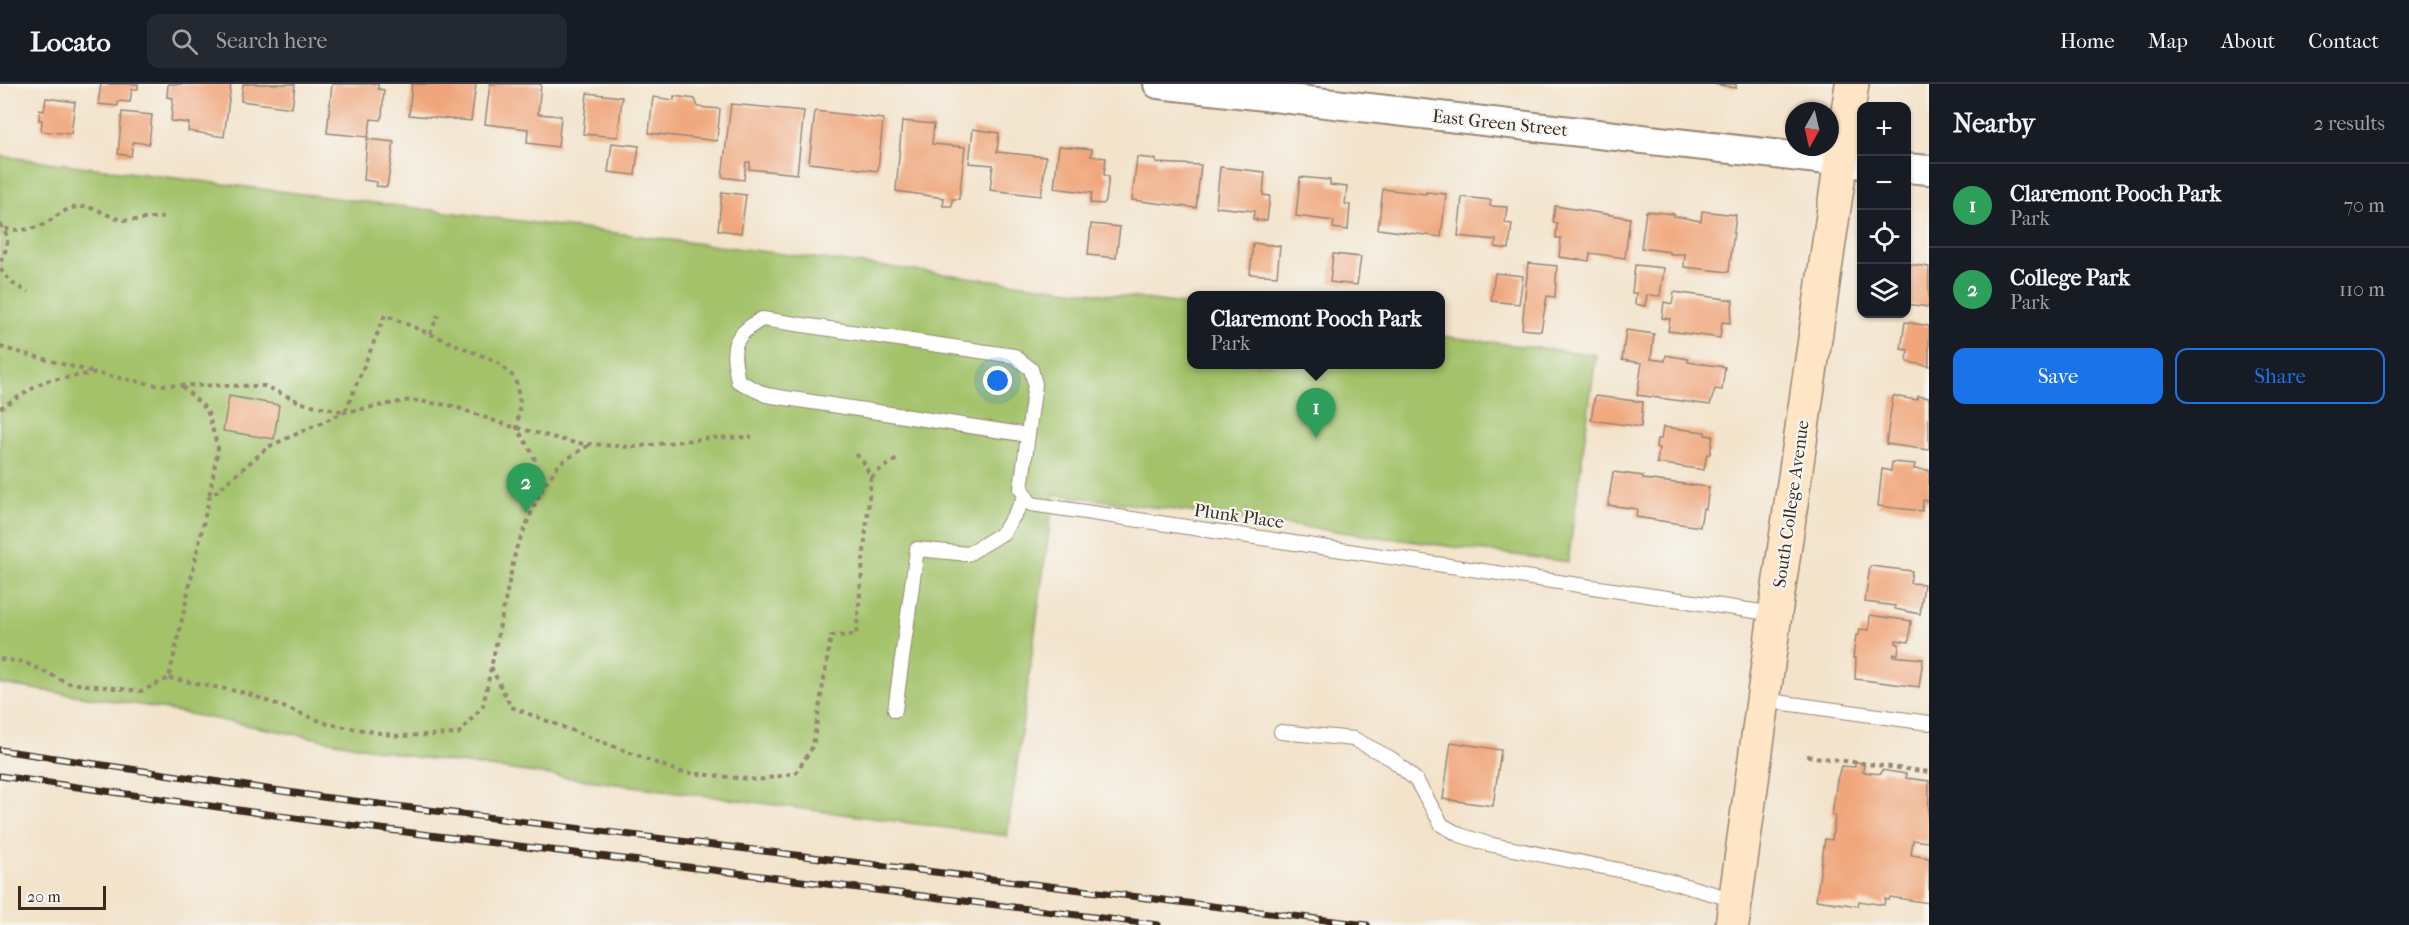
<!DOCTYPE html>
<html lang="en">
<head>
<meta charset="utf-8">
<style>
  :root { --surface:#171b24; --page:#242831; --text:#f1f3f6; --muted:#9ea1a6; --line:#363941; --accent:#1a73e8 }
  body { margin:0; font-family:"IM FELL French Canon",serif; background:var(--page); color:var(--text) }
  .controls { position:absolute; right:18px; top:18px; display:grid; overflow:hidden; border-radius:12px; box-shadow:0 2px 4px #0004 }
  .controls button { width:54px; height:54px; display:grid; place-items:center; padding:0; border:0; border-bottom:2px solid var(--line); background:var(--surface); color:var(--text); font:30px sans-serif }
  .compass { position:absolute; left:1785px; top:18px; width:54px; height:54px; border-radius:50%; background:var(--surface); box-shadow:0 2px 4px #0004; rotate:188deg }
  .scale { position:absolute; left:18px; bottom:15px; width:88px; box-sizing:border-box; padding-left:6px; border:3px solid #3b2a1e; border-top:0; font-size:16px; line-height:21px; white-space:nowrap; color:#3b2a1e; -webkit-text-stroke:4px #f6f6f2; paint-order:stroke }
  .you { position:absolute; left:998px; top:297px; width:21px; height:21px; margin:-15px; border:4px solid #fff; border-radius:50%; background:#1a73e8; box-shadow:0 0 0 9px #1a73e833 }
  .badge { display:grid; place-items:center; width:39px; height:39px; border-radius:50%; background:var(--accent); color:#fff; font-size:20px; font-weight:700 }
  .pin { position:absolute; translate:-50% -50px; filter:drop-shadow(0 2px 3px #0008) }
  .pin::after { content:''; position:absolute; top:32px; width:21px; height:18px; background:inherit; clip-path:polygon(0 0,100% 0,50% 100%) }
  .popup { position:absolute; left:1187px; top:207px; width:258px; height:78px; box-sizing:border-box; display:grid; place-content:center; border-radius:12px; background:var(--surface); filter:drop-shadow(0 2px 4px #0005); font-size:20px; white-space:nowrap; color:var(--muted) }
  .popup b { font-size:22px; color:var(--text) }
  .popup::after { content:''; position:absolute; left:50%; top:100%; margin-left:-12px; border:12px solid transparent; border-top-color:var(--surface) }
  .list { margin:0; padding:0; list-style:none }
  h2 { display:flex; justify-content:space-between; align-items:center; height:78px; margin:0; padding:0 24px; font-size:26px }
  h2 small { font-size:20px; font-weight:400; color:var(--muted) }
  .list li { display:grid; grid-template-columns:39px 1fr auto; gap:18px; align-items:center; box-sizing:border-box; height:84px; padding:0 24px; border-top:2px solid var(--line) }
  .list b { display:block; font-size:22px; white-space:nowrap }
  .list p { margin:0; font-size:20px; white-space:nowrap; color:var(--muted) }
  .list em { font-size:20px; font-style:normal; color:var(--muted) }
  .actions { display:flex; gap:12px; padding:18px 24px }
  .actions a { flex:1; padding:14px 0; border:2px solid var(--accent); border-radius:12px; text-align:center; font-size:21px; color:var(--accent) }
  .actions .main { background:var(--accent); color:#fff }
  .icon { flex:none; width:33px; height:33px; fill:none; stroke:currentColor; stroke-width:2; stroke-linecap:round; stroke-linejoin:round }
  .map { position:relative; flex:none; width:1929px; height:841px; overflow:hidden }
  header { display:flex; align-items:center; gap:36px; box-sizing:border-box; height:84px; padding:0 30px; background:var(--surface); border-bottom:2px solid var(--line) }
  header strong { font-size:28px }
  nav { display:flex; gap:33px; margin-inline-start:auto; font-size:21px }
  .search { width:420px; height:54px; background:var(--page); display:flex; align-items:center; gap:15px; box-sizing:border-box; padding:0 21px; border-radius:12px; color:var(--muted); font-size:22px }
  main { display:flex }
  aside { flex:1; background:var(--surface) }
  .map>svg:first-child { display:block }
</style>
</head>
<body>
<header>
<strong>Locato</strong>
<div class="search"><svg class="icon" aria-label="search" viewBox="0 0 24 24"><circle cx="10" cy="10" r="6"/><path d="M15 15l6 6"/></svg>Search here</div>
<nav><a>Home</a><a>Map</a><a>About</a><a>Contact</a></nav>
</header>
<main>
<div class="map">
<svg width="1929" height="841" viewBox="0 0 1929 841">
  <rect width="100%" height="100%" fill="#f6f6f2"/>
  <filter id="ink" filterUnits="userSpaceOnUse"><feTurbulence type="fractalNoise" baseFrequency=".0167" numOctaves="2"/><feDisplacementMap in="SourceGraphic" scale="12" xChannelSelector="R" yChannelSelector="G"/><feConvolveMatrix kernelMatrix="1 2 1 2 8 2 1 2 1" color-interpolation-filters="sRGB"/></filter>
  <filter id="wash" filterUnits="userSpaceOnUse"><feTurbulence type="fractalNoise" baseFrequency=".008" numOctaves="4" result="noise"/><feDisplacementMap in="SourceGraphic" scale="24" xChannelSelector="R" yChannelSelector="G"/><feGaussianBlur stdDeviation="1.35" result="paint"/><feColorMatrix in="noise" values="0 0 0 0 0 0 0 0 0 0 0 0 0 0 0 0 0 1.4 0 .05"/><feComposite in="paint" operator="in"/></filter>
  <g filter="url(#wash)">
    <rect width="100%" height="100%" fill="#f3e3cb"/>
    <path fill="#a3c26a" stroke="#6f7644" stroke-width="1.5" d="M0 72 1191 221 1192 280H1440L1441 252 1596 271 1568 478 1054 410 1007 752 415 673 141 621 0 600Z"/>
    <g id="blocks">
      <path fill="#f0a67a" d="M101 0H138V5H132L130 18 118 17V22L98 20Z
        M168 0H231L224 53 188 47 189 39 171 37 173 14 167 13Z
        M243 0H295L292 24 241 17Z
        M332 0H378V5L384 6 382 32 380 36 371 35 368 53 327 49Z
        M412 0H476L471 37 409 31Z
        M490 0H541L538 30 561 32 558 63 527 59 528 45 485 40Z
        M1714 0H1736V4Z
        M587 9 622 13 618 53 583 50Z
        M674 12 695 15 698 23 720 25 717 57 649 49 653 13 674 16Z
        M46 14 75 18 71 50 41 47 42 36H39L40 26 44 27Z
        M731 20 804 27 797 90 749 85 750 78H746L744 96 722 93Z
        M815 27 883 35 878 87 809 79Z
        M122 28 152 31 149 60 133 58 131 72 118 70Z
        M902 37 934 40 932 60 965 63 959 115H952V122H943L944 114 896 107Z
        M973 45 999 49 997 68 1046 73 1041 112 990 106 993 81 969 79Z
        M367 55 394 58 387 103 376 102 377 98 364 96Z
        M612 59 639 62 635 91 608 88Z
        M1059 62 1092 65 1091 72 1106 74 1104 91 1109 92 1106 117 1103 120 1090 119 1092 109 1054 104Z
        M1137 73 1156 75V79L1201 81 1196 124 1132 116Z
        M1220 83 1265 88 1263 111 1270 112 1267 136 1256 137 1257 135H1253L1254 127 1216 123Z
        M1300 93 1330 96V101L1347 103 1345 120 1350 121 1348 146 1333 144 1334 137 1296 132Z
        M1383 105 1426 110V108L1446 110 1441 153 1378 145Z
        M722 108 746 111 741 149 718 146Z
        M1462 113 1491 116 1490 122 1507 123 1505 139 1512 140 1509 165 1495 163 1496 156 1458 152Z
        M1555 122 1630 134 1625 174 1590 169 1589 177 1559 173 1561 154H1556L1557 139 1553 138Z
        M1646 127 1674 130V132L1701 137 1702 127 1736 131 1729 188 1684 183 1685 170H1670V168L1641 164Z
        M1091 140 1120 143 1116 174 1088 171Z
        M1253 159 1280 162 1277 192 1250 190Z
        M1333 170 1361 173 1357 201 1330 198Z
        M1528 179 1557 182 1555 213 1547 212 1541 247 1522 245Z
        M1908 180 1929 183V223L1906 220Z
        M1635 181 1664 184 1660 212 1647 211 1645 222 1635 220 1636 209H1632Z
        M1495 189 1523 192 1519 220 1491 217Z
        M1674 208 1733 216 1730 239 1722 238 1720 254 1668 247 1670 235 1662 234 1664 218 1672 220Z
        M1905 238 1929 242V282L1907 278 1908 266 1901 265Z
        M1626 246 1654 250 1651 275 1665 277 1666 271 1688 275V278L1725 283 1722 306 1715 305 1710 321 1637 311 1642 279 1622 276Z
        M229 312 279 321 274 355 223 347Z
        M1595 312 1643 318 1641 343 1591 336Z
        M1893 312 1917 316 1918 312 1929 314V366L1886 360Z
        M1663 343 1705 348V351L1713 352 1710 370H1707L1704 386 1657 379 1659 364H1656L1657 355H1661Z
        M1892 378 1915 380 1914 385 1929 386V417L1923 416 1922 427 1878 422 1882 385 1891 387Z
        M1613 388 1643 392V395L1709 403 1706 425 1703 424 1700 443 1636 433 1637 425 1608 421Z
        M1870 482 1912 487 1910 499 1924 500 1920 530 1895 525V522L1865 518Z
        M1870 531 1911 537 1909 558 1896 556V559L1899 560 1898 570H1894L1893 572 1923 575 1919 603 1855 595 1856 574H1853L1856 551H1859L1860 545 1869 546Z
        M1451 658 1501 666 1493 722 1443 715Z
        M1855 678 1864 679 1863 688 1881 690 1882 686 1906 690V694L1929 697 1928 758 1913 756 1911 771 1929 774V819L1890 813 1889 816 1885 815 1884 821 1859 817 1858 822 1816 816 1825 755 1832 756 1835 731H1832L1837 696 1841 682 1855 683Z"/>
    </g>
  </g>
  <g filter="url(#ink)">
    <use href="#blocks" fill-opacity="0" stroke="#978674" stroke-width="1.5"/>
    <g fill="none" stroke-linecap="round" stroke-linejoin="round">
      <g stroke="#978674" stroke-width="16">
        <path id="lane" d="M1028 351 1035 300 1031 285 1014 272 762 235C731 253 731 263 738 297L766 311 1028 351 1021 405 1031 420 1775 530
          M1763 616 1929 639
          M895 626 917 465 968 470 1003 449 1026 412
          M1281 648 1354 655 1392 675 1416 696 1442 741 1460 751 1488 760 1654 793 1735 816"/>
      </g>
      <g stroke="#978674" stroke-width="32">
        <path id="street" d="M1158 0 1862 80
          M1906 84 1929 86"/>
      </g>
      <g stroke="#978674" stroke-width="36">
        <path id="secondary" d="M1732 841 1775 530 1852 0"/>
      </g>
      <path stroke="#978674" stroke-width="4" stroke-dasharray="4.5 4.5" stroke-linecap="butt" d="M0 140C11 153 8 164 0 178
        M5 145C17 146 30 147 42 141 55 135 63 124 79 123 93 122 103 129 115 134 132 140 148 132 166 134
        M0 185 12 199 28 208
        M430 250 438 231
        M0 263 92 288
        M182 302 207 326 218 364 209 413
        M0 324 45 297 95 289 156 301 265 302 302 319 345 328 385 231 497 278 515 294 520 318 517 344 534 372 541 406
        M871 394 882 384 899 374
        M0 575 24 578 68 599 142 607 169 594 209 414 268 363 345 328 411 316 453 322 506 341 575 359 632 363 711 354 752 353
        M491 583 511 623 680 688 758 696 796 689 813 662 831 552 856 551 871 394 864 379 853 367
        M169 594 246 609 328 640 398 652 458 650 483 622 516 465 541 406 560 379 591 360
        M1807 672 1929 688"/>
      <use href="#lane" stroke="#fff" stroke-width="14"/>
      <use href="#street" stroke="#fff" stroke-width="28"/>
      <use href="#secondary" stroke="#fde5c5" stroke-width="33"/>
      <g stroke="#3b2a1e" stroke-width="7">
        <path id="rail" d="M0 666 322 713 1367 841
          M0 692 316 737 1158 841"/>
      </g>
      <use href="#rail" stroke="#f6f6f2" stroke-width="4.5" stroke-dasharray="14" stroke-linecap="butt"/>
    </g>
  </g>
  <g text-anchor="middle" stroke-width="4.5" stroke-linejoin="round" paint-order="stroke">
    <g font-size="18" fill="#3b2a1e" stroke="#f6f6f2">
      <text transform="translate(1500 39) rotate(6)" y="6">East Green Street</text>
      <text transform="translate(1791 420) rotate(-82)" y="6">South College Avenue</text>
      <text transform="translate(1239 432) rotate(8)" y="6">Plunk Place</text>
    </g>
  </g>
</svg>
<div class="controls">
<button>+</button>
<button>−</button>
<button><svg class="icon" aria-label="locate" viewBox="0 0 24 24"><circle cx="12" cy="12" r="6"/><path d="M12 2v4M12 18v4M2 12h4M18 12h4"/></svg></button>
<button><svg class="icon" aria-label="layers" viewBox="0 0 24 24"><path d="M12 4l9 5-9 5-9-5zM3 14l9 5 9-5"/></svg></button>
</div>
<svg class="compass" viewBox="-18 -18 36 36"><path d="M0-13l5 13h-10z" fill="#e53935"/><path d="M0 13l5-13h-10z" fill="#9ea1a6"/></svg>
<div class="scale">20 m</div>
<div class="you"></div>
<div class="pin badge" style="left:1316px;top:354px;background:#2e9e5b">1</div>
<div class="popup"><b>Claremont Pooch Park</b>Park</div>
<div class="pin badge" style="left:526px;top:429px;background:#2e9e5b">2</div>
</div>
<aside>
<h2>Nearby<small>2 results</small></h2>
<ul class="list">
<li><span class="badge" style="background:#2e9e5b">1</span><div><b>Claremont Pooch Park</b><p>Park</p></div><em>70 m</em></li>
<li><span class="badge" style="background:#2e9e5b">2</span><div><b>College Park</b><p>Park</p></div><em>110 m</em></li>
</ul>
<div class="actions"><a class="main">Save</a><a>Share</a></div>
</aside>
</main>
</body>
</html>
